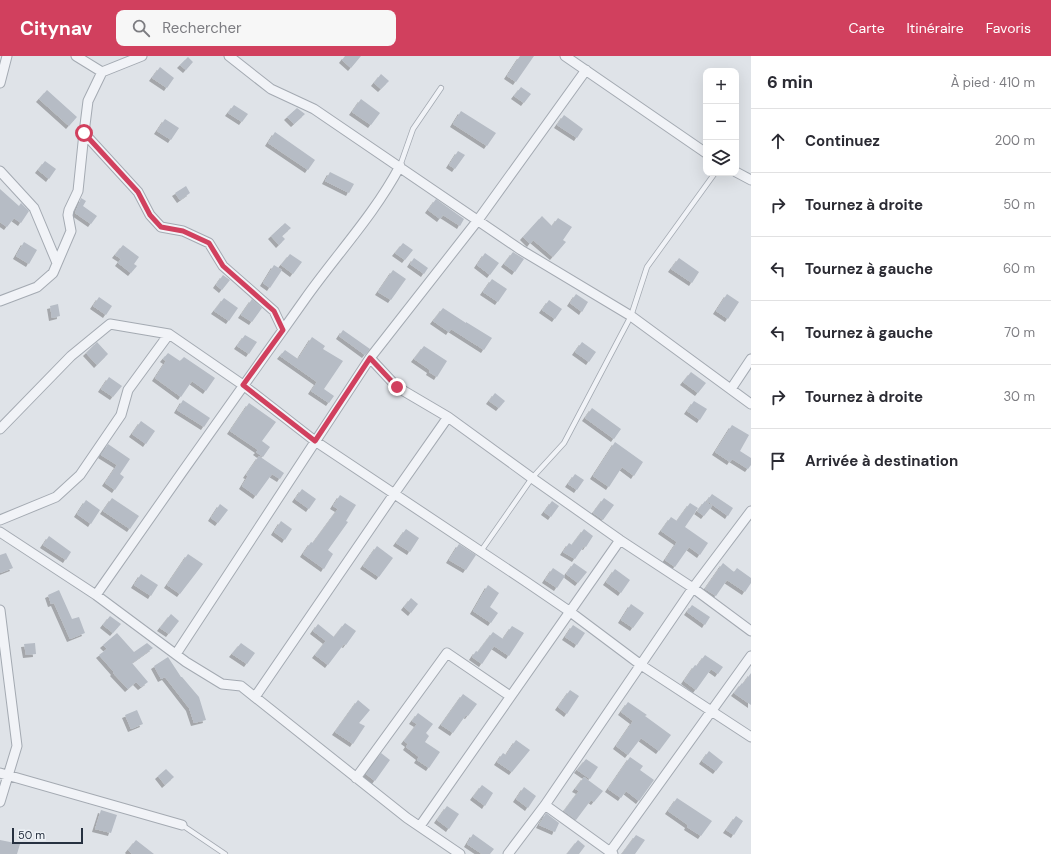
<!DOCTYPE html>
<html lang="fr">
<head>
<meta charset="utf-8">
<style>
  :root { --surface:#fff; --page:#f7f7f7; --text:#2b2b33; --muted:#7c7c81; --line:#e1e1e2; --accent:#d1405e }
  body { margin:0; font-family:"DM Sans",sans-serif; background:var(--page); color:var(--text) }
  .controls { position:absolute; right:12px; top:12px; display:grid; overflow:hidden; border-radius:8px; box-shadow:0 4px 16px #0002 }
  .controls button { width:36px; height:36px; display:grid; place-items:center; padding:0; border:0; border-bottom:1px solid var(--line); background:var(--surface); color:var(--text); font:20px sans-serif }
  .scale { position:absolute; left:12px; bottom:10px; width:71px; box-sizing:border-box; padding-left:4px; border:2px solid #273140; border-top:0; font-size:11px; line-height:14px; white-space:nowrap; color:#273140; -webkit-text-stroke:3px #eef2f6; paint-order:stroke }
  .stop { position:absolute; width:12px; height:12px; margin:-9px; border:3px solid #d1405e; border-radius:50%; background:#fff }
  .stop.end { background:#d1405e; border-color:#fff; box-shadow:0 1px 4px #0008 }
  .list { margin:0; padding:0; list-style:none }
  h2 { display:flex; justify-content:space-between; align-items:center; height:52px; margin:0; padding:0 16px; font-size:17px }
  h2 small { font-size:13px; font-weight:400; color:var(--muted) }
  .list li { display:grid; grid-template-columns:26px 1fr auto; gap:12px; align-items:center; box-sizing:border-box; height:64px; padding:0 16px; border-top:1px solid var(--line) }
  .list b { display:block; font-size:15px; white-space:nowrap }
  .list em { font-size:13px; font-style:normal; color:var(--muted) }
  .icon { flex:none; width:22px; height:22px; fill:none; stroke:currentColor; stroke-width:2; stroke-linecap:round; stroke-linejoin:round }
  .map { position:relative; flex:none; width:751px; height:798px; overflow:hidden }
  header { display:flex; align-items:center; gap:24px; box-sizing:border-box; height:56px; padding:0 20px; background:var(--accent); color:#fff }
  header strong { font-size:19px }
  nav { display:flex; gap:22px; margin-inline-start:auto; font-size:14px }
  .search { width:280px; height:36px; background:var(--page); display:flex; align-items:center; gap:10px; box-sizing:border-box; padding:0 14px; border-radius:8px; color:var(--muted); font-size:15px }
  main { display:flex }
  aside { flex:1; background:var(--surface) }
  .map>svg:first-child { display:block }
</style>
</head>
<body>
<header>
<strong>Citynav</strong>
<div class="search"><svg class="icon" aria-label="search" viewBox="0 0 24 24"><circle cx="10" cy="10" r="6"/><path d="M15 15l6 6"/></svg>Rechercher</div>
<nav><a>Carte</a><a>Itinéraire</a><a>Favoris</a></nav>
</header>
<main>
<div class="map">
<svg width="751" height="798" viewBox="0 0 751 798">
  <defs>
    <filter id="shadow"><feDropShadow dx="-3" dy="3" stdDeviation="0" flood-color="#0004"/></filter>
  </defs>
  <rect width="100%" height="100%" fill="#dfe3e8"/>
  <path fill="#b6bcc5" filter="url(#shadow)" d="M345 0H361L351 12 342 4Z
    M520 0H534L516 26 507 20Z
    M188 1 193 6 186 14 180 9Z
    M160 11 174 22 167 32 152 22Z
    M381 18 389 25 381 33 374 27Z
    M521 31 531 38 524 47 514 40Z
    M47 34 77 61 69 70 39 43Z
    M361 43 380 57 371 69 352 56Z
    M234 49 248 58 242 66 228 57Z
    M297 52 305 58 294 68 287 61Z
    M461 55 496 77 487 90 453 68Z
    M564 59 583 73 577 82 557 69Z
    M165 63 179 72 171 84 157 75Z
    M275 76 315 104 308 114 268 87Z
    M458 95 465 99 455 113 449 109Z
    M45 105 56 113 49 123 38 114Z
    M330 116 354 128 349 137 325 125Z
    M186 130 190 137 180 144 175 137Z
    M0 133 19 150 21 147 29 155 21 167 14 162 7 171 0 166Z
    M81 142 86 145 83 150 97 160 91 168 75 157Z
    M436 143 464 163 460 170 443 159 440 163 428 154Z
    M542 160 552 170 558 162 572 171 563 184 566 186 553 201 533 184 530 188 523 181Z
    M285 167 291 172 282 180 285 183 279 189 271 180Z
    M24 186 37 194 29 208 16 200Z
    M403 187 413 194 405 204 395 197Z
    M123 189 139 201 134 208 137 210 131 217 118 207 121 203 115 199Z
    M513 196 524 203 515 216 504 208Z
    M485 197 499 207 490 219 477 209Z
    M290 198 302 206 293 218 281 209Z
    M414 202 428 212 424 218 410 208Z
    M679 202 699 216 692 227 671 213Z
    M274 209 282 214 270 232 263 227Z
    M393 214 406 223 391 244 378 236Z
    M223 219 230 224 222 234 216 229Z
    M492 223 507 233 498 246 483 236Z
    M576 238 588 246 582 256 570 247Z
    M727 238 739 246 728 263 716 255Z
    M99 241 112 250 106 259 93 250Z
    M224 242 238 252 229 265 214 255Z
    M252 243 262 252 252 266 241 259Z
    M549 244 562 253 555 263 542 254Z
    M58 248 60 260 52 262 50 250Z
    M443 252 466 267V266L492 282 484 294 451 273 449 276 433 265Z
    M343 274 370 293 365 299 339 280Z
    M245 279 257 286 249 298 237 290Z
    M312 281 325 290 323 293 343 305 324 333 334 340 329 347 311 335 317 326 280 300 285 294 298 303Z
    M97 286 108 298 97 309 86 297Z
    M582 286 596 296 589 306 575 296Z
    M424 290 447 305 437 321 429 316 430 314 414 303Z
    M168 297 180 305 184 301 215 322 206 335 192 325 181 341 155 322 166 305 163 303Z
    M691 316 706 327 698 337 683 326Z
    M109 321 122 330 113 341 101 333Z
    M495 337 505 345 499 352 489 345Z
    M183 344 210 362 204 371 177 354Z
    M694 345 707 353 700 364 687 355Z
    M249 347 276 366 262 385 270 391 263 401 256 396 258 394 230 375Z
    M592 352 621 373 614 383 585 362Z
    M141 365 155 375 146 388 132 378Z
    M732 369 749 379 740 395 751 402V409L748 413 732 403 730 406 715 396Z
    M615 386 643 406 634 420 622 411 609 431 593 420Z
    M108 388 130 403 120 418 124 421 115 434 105 427 117 409 101 399Z
    M259 400 284 417 280 423 272 418 256 440 242 430 248 420 246 419Z
    M575 418 584 424 577 434 568 428Z
    M302 433 316 443 309 453 295 443Z
    M712 438 733 452 728 460 707 445Z
    M340 439 356 449 346 465 348 466 328 494 333 498 324 513 303 498 311 486 313 487 338 453 333 450Z
    M112 442 139 460 130 473 103 455Z
    M604 442 614 449 603 464 593 457Z
    M86 444 100 454 91 468 77 458Z
    M552 445 559 450 551 461 544 456Z
    M705 445 712 450 704 460 697 455Z
    M690 447 698 452 685 471 708 487 700 499 689 491 675 511 665 504 677 486 661 475 671 461 677 465Z
    M220 448 228 454 218 467 211 462Z
    M281 465 292 473 285 484 274 476Z
    M406 473 419 482 410 496 396 487Z
    M584 473 593 480 586 491 584 490 575 503 563 496 569 487 572 489Z
    M49 480 71 496 66 504 43 489Z
    M459 488 476 499 466 514 449 504Z
    M377 490 393 502 379 521 363 510Z
    M6 497 13 512 0 517V499Z
    M188 498 203 508 180 538 167 529Z
    M574 507 587 516 578 527 566 518Z
    M723 507 734 516 737 512 751 522V527L745 536 727 524 716 540 705 533Z
    M553 512 565 520 557 532 545 524Z
    M615 513 630 524 621 537 606 526Z
    M141 518 158 529 151 540 134 529Z
    M488 529 499 537 490 551 498 557 491 567 473 555Z
    M59 534 72 563 79 561 85 577 70 583 54 547 51 548 48 539Z
    M411 542 418 548 411 557 404 551Z
    M631 548 644 557 633 572 621 564Z
    M692 549 710 561 705 569 687 556Z
    M171 558 179 565 169 578 160 572Z
    M110 560 121 568 113 577 103 569Z
    M345 567 356 575 346 589 344 588 328 609 315 599 326 585 313 575 318 568 334 581Z
    M573 569 585 577 577 589 565 581Z
    M512 570 524 577 509 600 494 590 482 608 472 601 476 595 478 596 493 576 503 583Z
    M117 577 134 596 147 587 153 592 132 607 148 626 141 631 136 626 128 633 113 617 114 616 99 599 107 593 103 589Z
    M35 587 36 598 26 599 24 588Z
    M241 587 255 597 247 608 232 598Z
    M705 599 723 611 718 618 711 613 696 634 684 625 695 609 697 610Z
    M168 601 181 621H182L199 641 206 664 194 667 189 652 165 621 161 623 154 610Z
    M751 617V649L734 637 742 627 743 628Z
    M570 634 579 640 567 658 558 651Z
    M463 638 477 648 468 660 466 659 453 677 441 669Z
    M358 644 370 654 359 667 365 670 353 688 335 676Z
    M628 646 647 659 645 660 671 679 659 695 641 682 628 699 616 690 633 665 621 656Z
    M137 654 143 668 131 673 125 659Z
    M418 657 433 668 426 677 429 680 425 686 440 696 429 712 417 704 419 701 406 691 408 688 404 685 417 668 412 665Z
    M516 684 530 694 512 716 497 706 503 697 506 699Z
    M709 695 723 706 716 715 702 705Z
    M381 697 390 704 375 725 366 718Z
    M630 701 643 710 640 714 654 724 639 745 626 735 621 742 608 733Z
    M586 703 598 711 590 723 577 714Z
    M166 713 174 721 165 729 158 720Z
    M584 721 603 735 594 746 591 744 576 764 564 755 579 735 575 733Z
    M482 729 493 737 485 750 473 741Z
    M524 731 536 740 528 752 516 743Z
    M677 742 712 765 701 780 687 771 688 769 668 755Z
    M447 750 459 758 449 773 437 764Z
    M101 754 117 759 111 777 95 773Z
    M546 757 559 767 555 776 539 769Z
    M736 760 743 765 734 779 726 774Z
    M473 778 494 793 490 798H482L467 788Z
    M636 779 645 784 635 798H622Z
    M0 784 20 788 17 798H0Z
    M136 784 154 798H132L128 794Z
    M578 784 585 790 579 798H567Z"/>
  <g fill="none" stroke-linecap="round" stroke-linejoin="round">
    <g stroke="#a4aab2" stroke-width="6">
      <path id="lane" d="M400 110 413 73 441 32
        M481 495 532 422 564 387 631 260 647 211 715 117
        M182 769 225 798"/>
    </g>
    <g stroke="#a4aab2" stroke-width="11">
      <path id="street" d="M76 0 102 16
        M142 0 102 16 88 45 84 77 138 136 150 159 161 171 183 175 209 187 223 210 274 255 283 274
        M229 0 271 33 314 53 521 194 631 260 751 348
        M565 0 706 97
        M0 27 7 0
        M0 115 34 152 57 207
        M736 116 751 124
        M0 245 37 231 53 217 71 175 68 159 69 154 78 135 84 77
        M370 302 397 331 448 361 532 422 620 484 693 532 751 575
        M731 333 751 303
        M0 373 71 300 110 268 169 278 243 329 315 385 525 525 569 555 641 609 751 681
        M0 464 56 441 80 419 121 359 128 334 169 278
        M0 476 96 539 186 606 222 628 241 630 407 762 460 798
        M96 539C165 440 235 341 305 243 336 199 374 159 400 110
        M0 554 17 690 0 746
        M176 598 370 302 478 164 586 14
        M255 641 394 438 448 361
        M0 717 182 769
        M356 722 447 597 510 640
        M545 749 613 798
        M420 770 620 484
        M610 796 751 600
        M508 798 545 749 693 532 751 455"/>
    </g>
    <use href="#lane" stroke="#f1f3f7" stroke-width="4.5"/>
    <use href="#street" stroke="#f1f3f7" stroke-width="9"/>
  </g>
  <g fill="none" stroke-linecap="round" stroke-linejoin="round">
    <path stroke="#d1405e" stroke-width="5" d="M84 77 138 136 150 159 161 171 183 175 209 187 223 210 274 255 283 274 243 329 315 385 370 302 397 331"/>
  </g>
</svg>
<div class="controls">
<button>+</button>
<button>−</button>
<button><svg class="icon" aria-label="layers" viewBox="0 0 24 24"><path d="M12 4l9 5-9 5-9-5zM3 14l9 5 9-5"/></svg></button>
</div>
<div class="scale">50 m</div>
<div class="stop" style="left:84px;top:77px"></div>
<div class="stop end" style="left:397px;top:331px"></div>
</div>
<aside>
<h2>6 min<small>À pied · 410 m</small></h2>
<ul class="list">
<li><svg class="icon" aria-label="ahead" viewBox="0 0 24 24"><path d="M12 20V5M6 11l6-6 6 6"/></svg><div><b>Continuez</b></div><em>200 m</em></li>
<li><svg class="icon" aria-label="right" viewBox="0 0 24 24"><path d="M7 20v-9h11M14 6l5 5-5 5"/></svg><div><b>Tournez à droite</b></div><em>50 m</em></li>
<li><svg class="icon" aria-label="left" viewBox="0 0 24 24"><path d="M17 20v-9H6M10 6l-5 5 5 5"/></svg><div><b>Tournez à gauche</b></div><em>60 m</em></li>
<li><svg class="icon" aria-label="left" viewBox="0 0 24 24"><path d="M17 20v-9H6M10 6l-5 5 5 5"/></svg><div><b>Tournez à gauche</b></div><em>70 m</em></li>
<li><svg class="icon" aria-label="right" viewBox="0 0 24 24"><path d="M7 20v-9h11M14 6l5 5-5 5"/></svg><div><b>Tournez à droite</b></div><em>30 m</em></li>
<li><svg class="icon" aria-label="arrive" viewBox="0 0 24 24"><path d="M6 21V4h12l-3 4 3 4H6"/></svg><div><b>Arrivée à destination</b></div></li>
</ul>
</aside>
</main>
</body>
</html>
